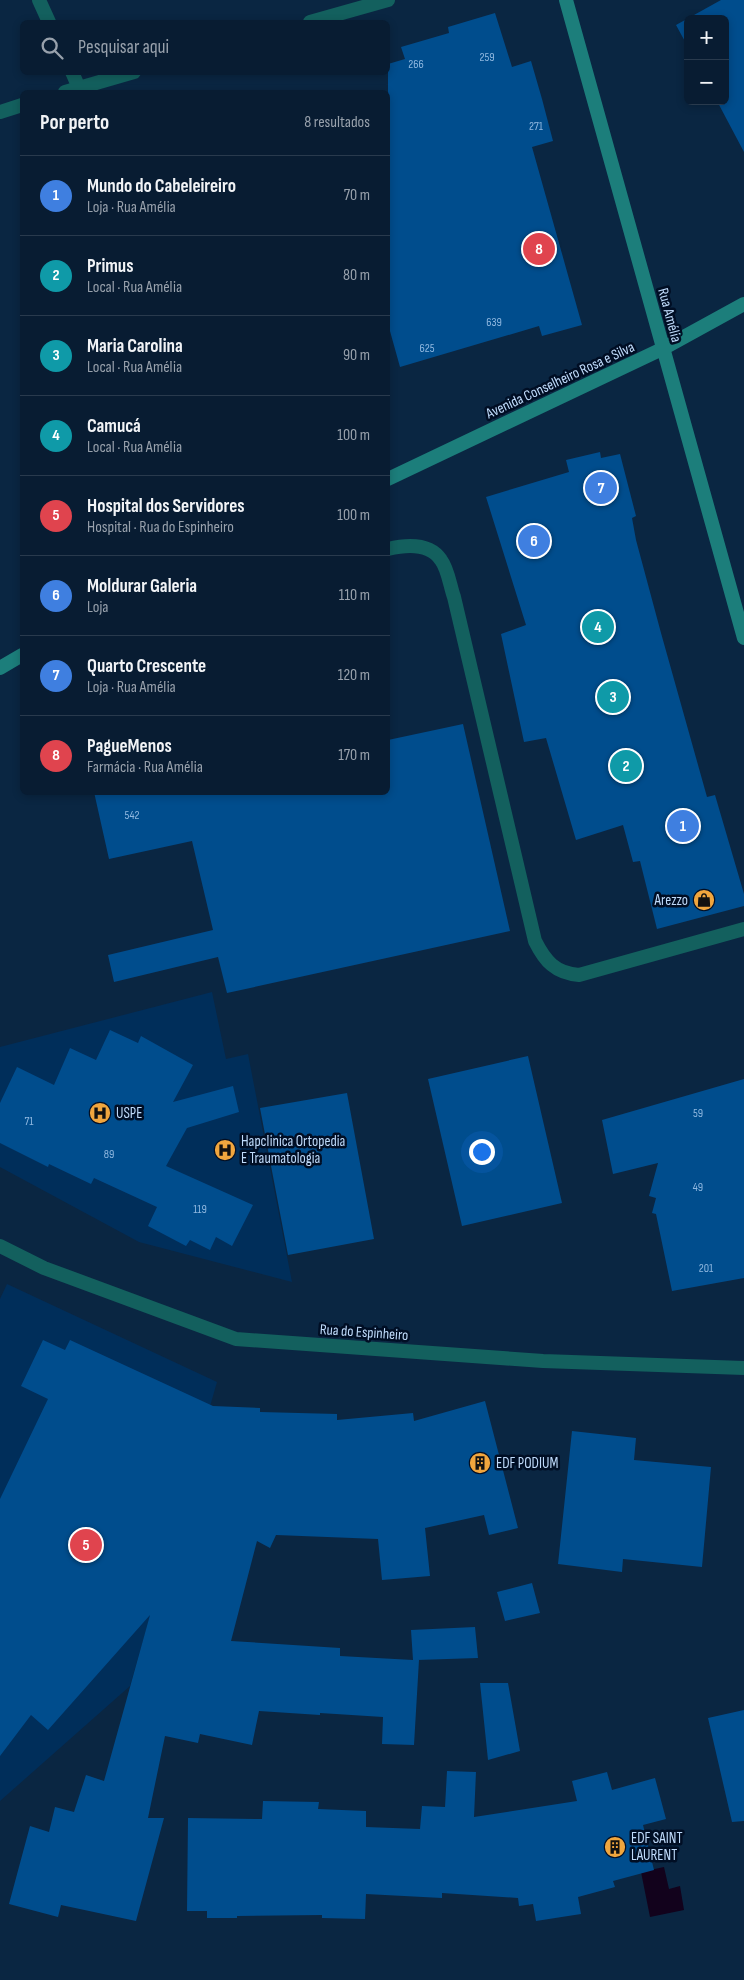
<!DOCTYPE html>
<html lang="pt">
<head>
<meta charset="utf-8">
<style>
  :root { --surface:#081c32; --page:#11253a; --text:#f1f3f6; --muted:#98a1ac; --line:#293a4d; --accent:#d93025 }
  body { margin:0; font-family:"Sofia Sans Condensed",sans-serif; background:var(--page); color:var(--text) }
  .controls { position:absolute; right:15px; top:15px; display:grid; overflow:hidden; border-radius:8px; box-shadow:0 2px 8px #0003 }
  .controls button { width:45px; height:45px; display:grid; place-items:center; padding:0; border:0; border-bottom:1px solid var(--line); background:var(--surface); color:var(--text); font:25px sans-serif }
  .you { position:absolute; left:481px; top:1151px; width:18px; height:18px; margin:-12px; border:4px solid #fff; border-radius:50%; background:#1a73e8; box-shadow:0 0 0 8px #1a73e833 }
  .badge { display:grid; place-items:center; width:32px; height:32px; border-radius:50%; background:var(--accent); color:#fff; font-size:16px; font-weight:700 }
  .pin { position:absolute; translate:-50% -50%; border:2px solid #fff; box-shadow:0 1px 5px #0006 }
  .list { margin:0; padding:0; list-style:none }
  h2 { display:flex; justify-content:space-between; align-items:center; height:65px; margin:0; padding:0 20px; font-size:21px }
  h2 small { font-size:16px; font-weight:400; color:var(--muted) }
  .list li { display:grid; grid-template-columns:32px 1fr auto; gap:15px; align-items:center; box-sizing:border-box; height:80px; padding:0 20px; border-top:1px solid var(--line) }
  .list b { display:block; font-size:19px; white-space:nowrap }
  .list p { margin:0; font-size:16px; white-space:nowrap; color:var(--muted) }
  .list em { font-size:16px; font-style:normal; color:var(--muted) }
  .icon { flex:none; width:28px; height:28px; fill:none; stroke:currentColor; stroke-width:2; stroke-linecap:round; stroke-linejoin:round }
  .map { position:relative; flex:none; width:744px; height:1980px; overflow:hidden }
  .search { position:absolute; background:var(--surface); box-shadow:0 2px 8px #0003; left:20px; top:20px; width:370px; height:55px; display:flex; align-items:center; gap:12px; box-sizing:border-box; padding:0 18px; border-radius:8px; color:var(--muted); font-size:19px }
  .panel { position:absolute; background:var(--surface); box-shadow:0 2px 8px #0003; left:20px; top:90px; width:370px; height:705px; border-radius:8px }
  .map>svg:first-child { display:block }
</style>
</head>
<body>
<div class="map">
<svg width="744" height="1980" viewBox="0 0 744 1980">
  <rect width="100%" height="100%" fill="#0a2642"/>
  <path fill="#002e5a" d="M212 992 226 1059 248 1054 292 1282 139 1242 0 1167V1047Z
    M7 1284 217 1382 130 1686 0 1801V1299Z"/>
  <path fill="#12021c" d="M664 1867 669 1889 680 1886 684 1910 650 1917 641 1872Z"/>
  <path fill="#004d8d" d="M721 0H744V152L717 101H725V19H688V47L676 25Z
    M495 13 512 67 531 61 542 99 553 141 532 147 582 325 542 336 539 326 400 367 388 324V64L405 59 401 47 449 33 448 27Z
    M600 452 601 458 620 454 636 516 632 518 636 540 661 633 707 797 715 795 744 894V906L657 929 640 861 633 862 623 825 576 840 546 738 524 742 501 634 526 625 486 497 569 472 566 460Z
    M463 724 510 931 227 993 218 957 114 982 108 955 213 930 192 841 109 859 94 792H388V740Z
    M110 1030 138 1043 141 1036 193 1065 173 1102 233 1086 239 1112 187 1128 166 1166 253 1205 232 1246 216 1237 210 1250 190 1240 186 1246 148 1226 157 1207 94 1178 91 1184 49 1164 48 1167 0 1143V1103L17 1067 54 1085 70 1048 96 1060Z
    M528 1056 562 1203 462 1226 428 1079Z
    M744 1079V1278L672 1291 656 1214 652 1213 656 1198 649 1196 658 1163 613 1174 602 1120Z
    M347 1093 374 1239 288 1255 260 1108Z
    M43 1340 65 1350 70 1340 213 1406 260 1408V1412L337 1414V1420L413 1413 414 1421 485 1401 518 1528 489 1535 484 1515 425 1528 430 1576 382 1580 378 1539 276 1535 270 1548 257 1541 231 1641 340 1648V1656L413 1660 411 1630 475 1627 478 1658 417 1660H419L414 1745 382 1744 383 1717 320 1713V1715L259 1711 252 1745 200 1734 198 1743 165 1736 148 1818H164L136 1921 61 1905 58 1917 9 1904 30 1826 49 1832 55 1807 74 1812 86 1775 104 1781 150 1615 48 1730 31 1715 0 1756V1499L48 1399 21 1386Z
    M572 1431 636 1438 634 1460 711 1467 702 1567 623 1559 622 1572 558 1564Z
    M532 1583 540 1613 505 1621 497 1592Z
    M480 1683H508L520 1751 488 1760Z
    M744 1710V1821L732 1822 708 1718Z
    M447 1771 476 1772 474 1817 577 1801 572 1781 607 1772 612 1790 655 1778 666 1819 643 1825 654 1870 613 1881 615 1887 578 1897 581 1914 536 1921 533 1904 519 1906 518 1898 442 1893V1898L366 1894 365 1919 322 1918V1915L237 1916V1918H207V1911H187L188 1818 262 1819 263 1801 319 1802 318 1809 366 1811V1827L420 1829 422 1806 445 1807Z"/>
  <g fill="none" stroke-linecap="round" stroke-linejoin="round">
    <path stroke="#13605e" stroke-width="14" d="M388 549C405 545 429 542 441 560 448 569 450 586 454 597L535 941C545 961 555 973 579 975L744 929"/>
    <path stroke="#13605e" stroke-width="14" d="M39 0 49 22
      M310 22 388 0
      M72 72 79 88
      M65 92 134 72
      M0 112 22 105"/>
    <path stroke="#13605e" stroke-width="14" d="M0 1246 44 1268 236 1339 543 1361 744 1368"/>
    <path stroke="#1c7e7b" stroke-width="14" d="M566 0 744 638
      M388 479 662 349 744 304
      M0 668 22 655"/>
  </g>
  <defs>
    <g id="shop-disc" transform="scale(1.125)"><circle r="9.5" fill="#f0a63e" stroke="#000e24"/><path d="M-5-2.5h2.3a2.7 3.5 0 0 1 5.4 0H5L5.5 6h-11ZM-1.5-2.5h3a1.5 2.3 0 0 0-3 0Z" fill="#111"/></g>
    <g id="hospital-disc" transform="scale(1.125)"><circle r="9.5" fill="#f0a63e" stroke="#000e24"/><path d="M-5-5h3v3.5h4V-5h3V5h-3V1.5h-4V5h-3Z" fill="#111"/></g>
    <g id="building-disc" transform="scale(1.125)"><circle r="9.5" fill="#f0a63e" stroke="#000e24"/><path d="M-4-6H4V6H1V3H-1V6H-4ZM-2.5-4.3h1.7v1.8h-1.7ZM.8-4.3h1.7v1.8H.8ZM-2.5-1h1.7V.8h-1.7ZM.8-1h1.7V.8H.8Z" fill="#111"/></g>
  </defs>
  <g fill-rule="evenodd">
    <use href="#shop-disc" x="704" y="900"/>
    <use href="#hospital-disc" x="100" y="1113"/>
    <use href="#hospital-disc" x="225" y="1150"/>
    <use href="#building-disc" x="480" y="1463"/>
    <use href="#building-disc" x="615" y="1847"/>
  </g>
  <g text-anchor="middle" stroke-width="5" stroke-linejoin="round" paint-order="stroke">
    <g font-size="12" fill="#8fb8e0">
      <text x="487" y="61">259</text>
      <text x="416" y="68">266</text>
      <text x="536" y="130">271</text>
      <text x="494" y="326">639</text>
      <text x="427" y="352">625</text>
      <text x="132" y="819">542</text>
      <text x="698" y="1117">59</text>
      <text x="29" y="1125">71</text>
      <text x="109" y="1158">89</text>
      <text x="698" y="1191">49</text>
      <text x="200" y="1213">119</text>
      <text x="706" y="1272">201</text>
    </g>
    <g font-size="15" fill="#bfdbfb" stroke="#000e24">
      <text transform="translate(670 315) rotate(75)" y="5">Rua Amélia</text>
      <text transform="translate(560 380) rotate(-25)" y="5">Avenida Conselheiro Rosa e Silva</text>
      <text transform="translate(364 1332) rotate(4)" y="5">Rua do Espinheiro</text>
    </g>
    <g font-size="15" fill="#bfdbfb" stroke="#000e24" text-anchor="start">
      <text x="688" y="905" text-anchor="end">Arezzo</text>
      <text x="116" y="1118">USPE</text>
      <text x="241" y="1146">Hapclinica Ortopedia<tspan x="241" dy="17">E Traumatologia</tspan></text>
      <text x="496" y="1468">EDF PODIUM</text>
      <text x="631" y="1843">EDF SAINT<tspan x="631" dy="17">LAURENT</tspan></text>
    </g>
  </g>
</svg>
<div class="controls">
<button>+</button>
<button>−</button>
</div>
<div class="you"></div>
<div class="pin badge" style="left:683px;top:826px;background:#3f7fe0">1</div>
<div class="pin badge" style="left:626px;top:766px;background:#0f9aa8">2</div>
<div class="pin badge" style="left:613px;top:697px;background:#0f9aa8">3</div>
<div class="pin badge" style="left:598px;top:627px;background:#0f9aa8">4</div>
<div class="pin badge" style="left:86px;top:1545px;background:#e0444e">5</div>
<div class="pin badge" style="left:534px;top:541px;background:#3f7fe0">6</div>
<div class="pin badge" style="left:601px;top:488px;background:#3f7fe0">7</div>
<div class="pin badge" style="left:539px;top:249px;background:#e0444e">8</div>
<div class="search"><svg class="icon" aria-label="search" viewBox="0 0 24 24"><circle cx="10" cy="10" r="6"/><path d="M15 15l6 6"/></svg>Pesquisar aqui</div>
<section class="panel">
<h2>Por perto<small>8 resultados</small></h2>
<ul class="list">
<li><span class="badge" style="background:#3f7fe0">1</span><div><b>Mundo do Cabeleireiro</b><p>Loja · Rua Amélia</p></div><em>70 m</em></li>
<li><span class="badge" style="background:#0f9aa8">2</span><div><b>Primus</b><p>Local · Rua Amélia</p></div><em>80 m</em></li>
<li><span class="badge" style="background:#0f9aa8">3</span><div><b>Maria Carolina</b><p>Local · Rua Amélia</p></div><em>90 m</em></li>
<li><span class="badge" style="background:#0f9aa8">4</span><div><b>Camucá</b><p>Local · Rua Amélia</p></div><em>100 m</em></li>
<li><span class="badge" style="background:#e0444e">5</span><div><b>Hospital dos Servidores</b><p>Hospital · Rua do Espinheiro</p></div><em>100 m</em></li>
<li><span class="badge" style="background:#3f7fe0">6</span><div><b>Moldurar Galeria</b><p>Loja</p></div><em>110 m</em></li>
<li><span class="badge" style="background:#3f7fe0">7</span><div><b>Quarto Crescente</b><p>Loja · Rua Amélia</p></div><em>120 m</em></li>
<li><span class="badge" style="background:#e0444e">8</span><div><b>PagueMenos</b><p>Farmácia · Rua Amélia</p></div><em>170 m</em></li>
</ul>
</section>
</div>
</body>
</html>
